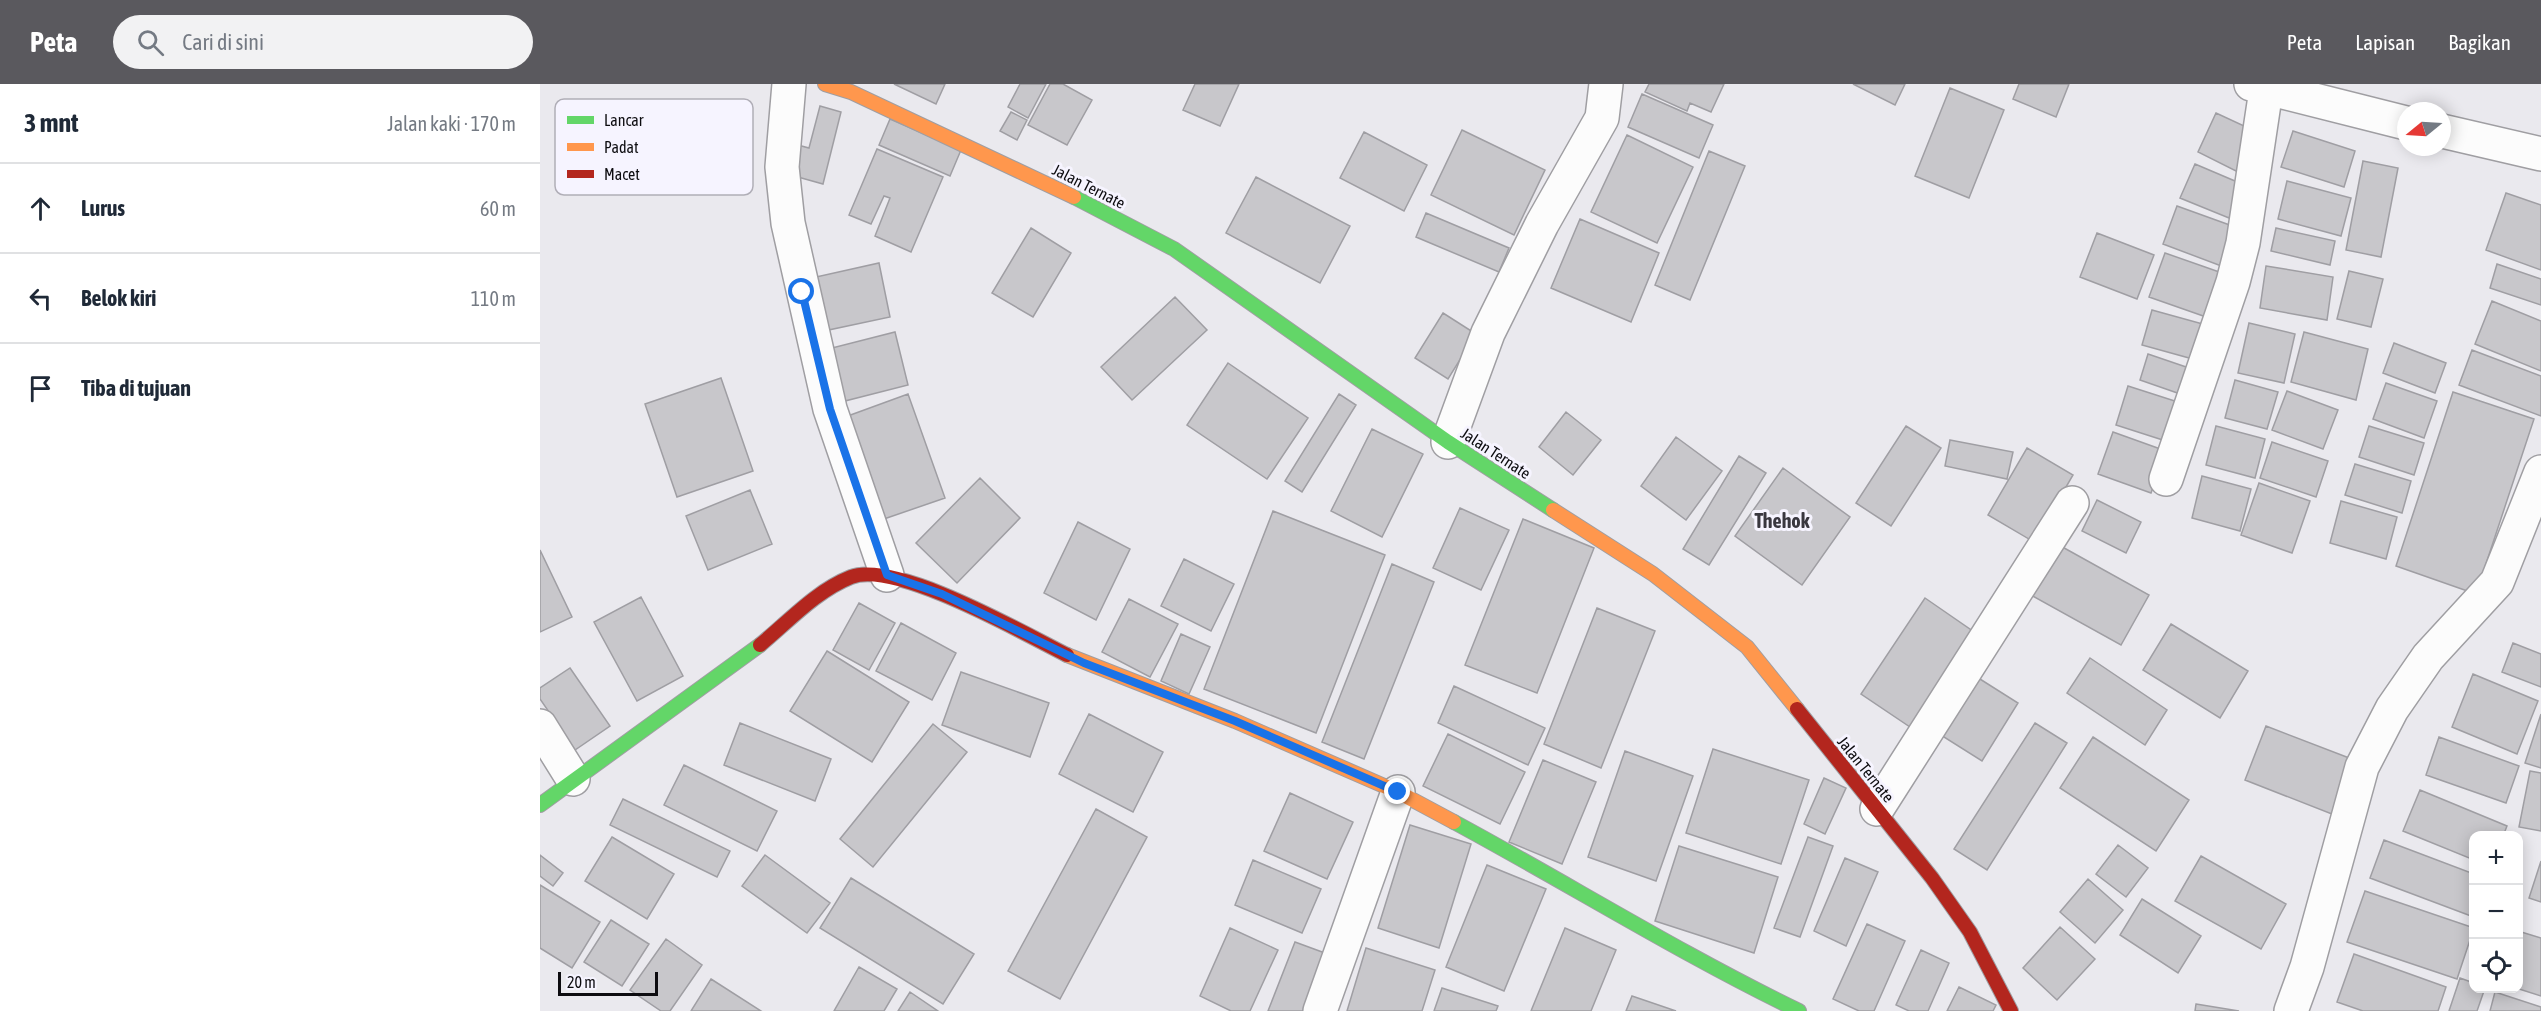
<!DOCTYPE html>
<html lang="id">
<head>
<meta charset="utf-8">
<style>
  :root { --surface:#fff; --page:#f2f2f3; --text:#1f2937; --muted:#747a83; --line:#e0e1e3; --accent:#5a595e }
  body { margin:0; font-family:"Asap Condensed",sans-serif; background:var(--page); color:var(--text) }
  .controls { position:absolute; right:18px; bottom:18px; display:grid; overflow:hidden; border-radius:12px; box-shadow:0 3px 15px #0003 }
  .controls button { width:54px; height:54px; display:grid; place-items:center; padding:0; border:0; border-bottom:2px solid var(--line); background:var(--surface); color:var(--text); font:30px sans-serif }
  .compass { position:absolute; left:1857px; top:18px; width:54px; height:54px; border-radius:50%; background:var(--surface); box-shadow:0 3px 15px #0003; rotate:252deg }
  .scale { position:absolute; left:18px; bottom:15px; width:100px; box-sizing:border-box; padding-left:6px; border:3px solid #0d0c10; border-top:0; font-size:16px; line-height:21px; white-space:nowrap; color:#0d0c10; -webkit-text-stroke:4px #f6f4ff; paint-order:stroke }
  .stop { position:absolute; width:18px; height:18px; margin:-14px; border:4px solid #1a73e8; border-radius:50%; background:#fff }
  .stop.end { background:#1a73e8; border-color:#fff; box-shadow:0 2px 6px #0008 }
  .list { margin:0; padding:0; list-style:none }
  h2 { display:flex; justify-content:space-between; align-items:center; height:78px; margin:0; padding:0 24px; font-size:26px }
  h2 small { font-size:20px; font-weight:400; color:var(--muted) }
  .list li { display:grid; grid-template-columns:39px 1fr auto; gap:18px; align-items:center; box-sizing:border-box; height:90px; padding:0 24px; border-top:2px solid var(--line) }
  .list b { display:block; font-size:22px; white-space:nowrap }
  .list em { font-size:20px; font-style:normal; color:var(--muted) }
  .icon { flex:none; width:33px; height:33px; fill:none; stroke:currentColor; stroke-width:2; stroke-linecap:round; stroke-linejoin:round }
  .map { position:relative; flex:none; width:2001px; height:927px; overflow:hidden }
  header { display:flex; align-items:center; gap:36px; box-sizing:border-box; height:84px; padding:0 30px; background:var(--accent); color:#fff }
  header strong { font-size:28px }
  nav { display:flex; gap:33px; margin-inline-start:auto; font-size:21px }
  .search { width:420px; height:54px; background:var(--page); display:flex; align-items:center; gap:15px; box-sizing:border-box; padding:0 21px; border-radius:33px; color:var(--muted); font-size:22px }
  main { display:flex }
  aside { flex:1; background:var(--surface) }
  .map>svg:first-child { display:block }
</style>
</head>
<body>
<header>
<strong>Peta</strong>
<div class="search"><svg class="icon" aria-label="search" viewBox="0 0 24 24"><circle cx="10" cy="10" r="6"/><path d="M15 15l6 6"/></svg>Cari di sini</div>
<nav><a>Peta</a><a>Lapisan</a><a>Bagikan</a></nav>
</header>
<main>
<aside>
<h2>3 mnt<small>Jalan kaki · 170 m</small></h2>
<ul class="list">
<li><svg class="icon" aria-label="ahead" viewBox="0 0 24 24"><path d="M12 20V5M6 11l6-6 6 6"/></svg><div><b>Lurus</b></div><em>60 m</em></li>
<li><svg class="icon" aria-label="left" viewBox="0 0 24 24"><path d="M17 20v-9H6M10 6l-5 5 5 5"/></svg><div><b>Belok kiri</b></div><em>110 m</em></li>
<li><svg class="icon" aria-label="arrive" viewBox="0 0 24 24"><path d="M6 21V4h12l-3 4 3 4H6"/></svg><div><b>Tiba di tujuan</b></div></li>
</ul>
</aside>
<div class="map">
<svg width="2001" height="927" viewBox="0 0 2001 927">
  <rect width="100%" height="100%" fill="#eae9ee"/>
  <path fill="#c8c7cb" stroke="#9f9ea3" stroke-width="1.5" d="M354 0H405L396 20Z
    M480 0H506L488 34 468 23Z
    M510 0H523L552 16 527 61 488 41Z
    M655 0H699L680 42 643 26Z
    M1109 0H1184L1171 28 1150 19 1147 27 1105 8Z
    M1313 0H1365L1355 21Z
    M1479 0H1529L1516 33 1473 15Z
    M1410 4 1464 26 1429 114 1375 92Z
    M1102 10 1173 41 1159 74 1088 43Z
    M280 22 301 28 283 100 247 90 254 60 269 64Z
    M471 28 487 36 477 56 460 47Z
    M1676 29 1715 47 1696 87 1658 68Z
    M350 35 421 66 410 92 339 61Z
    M922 46 1005 86 974 151 891 111Z
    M1753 47 1815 67 1804 103 1741 83Z
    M824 48 887 81 864 127 800 94Z
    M1087 51 1153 83 1117 159 1051 128Z
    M337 65 403 93 371 168 335 152 350 114 344 112 331 140 309 131Z
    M1169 67 1205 82 1150 216 1115 201Z
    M1823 77 1858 84 1841 173 1806 166Z
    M1655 80 1702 100 1689 134 1640 114Z
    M716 93 810 142 780 199 686 149Z
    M1747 97 1811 114 1801 152 1738 135Z
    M1966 109 2001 121V186L1946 166Z
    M1637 122 1698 144 1684 183 1623 160Z
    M886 129 969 164 959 188 876 153Z
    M1040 135 1119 169 1091 238 1011 204Z
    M491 144 531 169 493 233 452 209Z
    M1736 144 1795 157 1790 181 1731 167Z
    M1557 149 1614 171 1597 215 1540 193Z
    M1625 169 1685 190 1669 234 1609 213Z
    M339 179 350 233 279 248 267 195Z
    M1957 180 2001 195V221L1950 204Z
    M1726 182 1793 193 1787 236 1720 224Z
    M1809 187 1843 195 1831 243 1797 235Z
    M635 213 667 246 592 316 561 283Z
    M1952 217 2001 237V287L1935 260Z
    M1612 226 1670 242 1660 277 1602 261Z
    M903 229 936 250 908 295 875 274Z
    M1709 239 1755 250 1744 299 1698 289Z
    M355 248 368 301 301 318 288 265Z
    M1764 248 1828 265 1816 316 1751 298Z
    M1854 259 1906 279 1895 309 1843 289Z
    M1932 266 2001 292V332L1919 301Z
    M1608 270 1655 286 1646 312 1600 296Z
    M688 279 768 334 727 395 647 341Z
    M181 294 213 387 137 413 105 320Z
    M1695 296 1738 308 1727 345 1685 334Z
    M1846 299 1897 317 1884 354 1833 335Z
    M1588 302 1641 319 1629 358 1576 341Z
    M1747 307 1798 326 1783 365 1732 346Z
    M1913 308 1994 335 1936 510 1856 482Z
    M368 310 405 414 341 436 305 333Z
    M799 310 816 321 762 408 745 397Z
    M1026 328 1061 356 1033 391 999 363Z
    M1366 342 1401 364 1351 442 1316 419Z
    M1676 342 1725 355 1715 394 1666 381Z
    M1829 342 1884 359 1874 391 1819 373Z
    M832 345 883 370 842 453 791 427Z
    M1573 348 1626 367 1611 409 1558 390Z
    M1136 353 1182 387 1146 436 1101 402Z
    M1410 356 1473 368 1467 395 1405 382Z
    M1732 358 1788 377 1776 413 1720 394Z
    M1487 364 1533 391 1494 458 1448 431Z
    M1199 372 1226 389 1169 481 1143 465Z
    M1815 380 1871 397 1862 429 1805 411Z
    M1243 384 1310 433 1262 501 1195 452Z
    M1662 392 1711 405 1700 447 1652 434Z
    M440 394 480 434 417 499 376 459Z
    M1719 399 1770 417 1752 469 1701 451Z
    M210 406 232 460 168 486 146 432Z
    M1557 416 1601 438 1586 469 1542 447Z
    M1801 417 1857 433 1846 475 1790 459Z
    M920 424 969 446 941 506 893 484Z
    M733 427 845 471 776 649 664 605Z
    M983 435 1054 464 997 609 925 581Z
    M538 438 590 465 556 536 504 509Z
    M1517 460 1609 511 1581 561 1489 510Z
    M0 466 32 533 0 548Z
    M644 475 694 500 671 547 621 522Z
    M852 480 894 498 824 675 782 658Z
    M101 513 143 592 97 617 54 538Z
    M1385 514 1437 550 1373 645 1321 610Z
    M589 515 638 540 610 593 562 568Z
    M319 519 355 539 329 586 293 566Z
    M1057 524 1115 547 1061 684 1004 660Z
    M361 539 416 569 392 616 336 587Z
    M1631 540 1708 587 1680 634 1603 586Z
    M641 550 670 563 649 610 621 597Z
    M1973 559 2001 570V603L1962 588Z
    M287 567 369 618 332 678 250 627Z
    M1550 574 1627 626 1605 661 1527 609Z
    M30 584 70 642 35 666 0 615V604Z
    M421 588 509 619 490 673 402 641Z
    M1432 590 1478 619 1442 677 1396 648Z
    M1933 590 1998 617 1977 670 1912 643Z
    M914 602 1005 644 988 681 898 639Z
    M549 630 623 668 593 728 519 690Z
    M2001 630V684L1985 679Z
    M200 639 291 675 275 717 184 681Z
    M1495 639 1527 659 1447 786 1414 765Z
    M393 640 427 668 333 783 300 755Z
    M1726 642 1817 677 1797 732 1705 696Z
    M908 650 985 688 960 740 883 702Z
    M1553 653 1649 716 1616 767 1520 704Z
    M1899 653 1979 682 1966 719 1886 691Z
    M1173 665 1269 696 1241 780 1146 749Z
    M1085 667 1153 692 1116 797 1048 773Z
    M1003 676 1056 698 1022 780 969 758Z
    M144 681 237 727 217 767 124 721Z
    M1990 687 2001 689V747L1979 743Z
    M1284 694 1306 704 1285 750 1264 740Z
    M1880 706 1967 742 1963 752H1934V776L1863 747Z
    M750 709 813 738 787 795 724 767Z
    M83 715 190 767 177 793 70 741Z
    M556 725 607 753 520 915 468 887Z
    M870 741 931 760 899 864 838 844Z
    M72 753 134 790 107 835 45 797Z
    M1268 753 1293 762 1260 853 1234 844Z
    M1844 756 1934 790V824L1931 832 1830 794Z
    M1578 761 1608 784 1586 813 1556 790Z
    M1139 762 1238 793 1214 869 1115 837Z
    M0 771 23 789 13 802 0 792Z
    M225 771 290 819 267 849 202 802Z
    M1661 772 1746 820 1721 865 1635 817Z
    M1305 774 1338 788 1306 862 1274 847Z
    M713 776 781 805 762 849 695 821Z
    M2001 777V818L1989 814Z
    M947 781 1006 805 964 907 906 883Z
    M311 794 434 870 403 920 280 844Z
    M1548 795 1583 826 1555 859 1520 828Z
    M0 801 60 838 32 884 0 864Z
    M1825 807 1934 844 1917 895 1807 858Z
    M1602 815 1661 852 1638 889 1580 851Z
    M71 836 109 860 82 902 44 878Z
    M1327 840 1365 857 1334 927H1319L1293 915Z
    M1520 843 1555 875 1517 916 1483 884Z
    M690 844 738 866 710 927H691L660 912Z
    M1025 844 1076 866 1051 927H991Z
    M1978 847 2001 854V912L1976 904H1978Z
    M126 855 162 881 130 927H121L90 906Z
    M755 858 793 872 771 927H728Z
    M826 864 895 886 882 927H807Z
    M1381 866 1409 879 1388 927H1369L1356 921Z
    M1814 870 1906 903 1898 927H1823L1797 918Z
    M319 883 357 905 344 927H294Z
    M1920 894 1934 899V904H1945L1937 927H1909Z
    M171 895 221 927H151Z
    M1419 903 1456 921 1453 927H1407Z
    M902 904 958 922 956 927H894Z
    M370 908 398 927H358Z
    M1955 908 2001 923V927H1950Z
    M1092 912 1136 927H1086Z
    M1656 920 1699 927H1655Z"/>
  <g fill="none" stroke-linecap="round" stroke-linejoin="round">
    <g stroke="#9f9ea2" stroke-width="36">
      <path id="street" d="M249 0 242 83 248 139 290 325 347 491
        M1711 0 1866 39
        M1902 47 2001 70
        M908 358 948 249 1002 140 1062 34 1066 0
        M1626 395 1693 198 1703 159 1726 6
        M0 642 33 695
        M1337 725 1532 419
        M780 927 858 708
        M1751 927 1767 883 1822 683 1852 625 1888 573 1957 498 2001 388"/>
    </g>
    <g stroke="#9f9ea2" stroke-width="16">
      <path id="fast" d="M534 113 634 165 908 358 1013 426
        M0 721 220 561
        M914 738C1029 800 1141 870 1259 927"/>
    </g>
    <g stroke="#9f9ea2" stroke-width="16">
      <path id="slow" d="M285 0 311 8 534 113
        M1013 426 1113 490 1207 563 1257 625
        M527 571 695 637 858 708 914 738"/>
    </g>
    <g stroke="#9f9ea2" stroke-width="16">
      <path id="jam" d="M220 561C249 537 276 507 311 493 356 476 483 549 527 571
        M1257 625 1392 794 1430 848 1471 927"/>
    </g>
    <use href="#street" stroke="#fcfcfc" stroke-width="33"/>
    <use href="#fast" stroke="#63d668" stroke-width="14"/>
    <use href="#slow" stroke="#ff974d" stroke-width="14"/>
    <use href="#jam" stroke="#b3261e" stroke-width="14"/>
  </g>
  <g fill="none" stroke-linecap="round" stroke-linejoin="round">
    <path stroke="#1a73e8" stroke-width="8" d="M262 208 290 325 347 491 402 510 544 579 695 637 858 708"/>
  </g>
  <g text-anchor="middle" stroke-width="6" stroke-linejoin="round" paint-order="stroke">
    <g font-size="16" fill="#0d0c10" stroke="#f6f4ff">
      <text transform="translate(549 102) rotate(27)" y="6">Jalan Ternate</text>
      <text transform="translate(956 369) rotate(33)" y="6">Jalan Ternate</text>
      <text transform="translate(1326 685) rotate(51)" y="6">Jalan Ternate</text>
    </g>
    <g font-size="20" font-weight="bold" fill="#39373f" stroke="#f6f4ff">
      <text x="1242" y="444">Thehok</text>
    </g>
  </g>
  <rect x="15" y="15" width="198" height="96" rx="9" fill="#f6f4ff" stroke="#b0aeb7" stroke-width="1.5"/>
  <rect x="27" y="32" width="27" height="8" fill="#63d668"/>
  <rect x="27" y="59" width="27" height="8" fill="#ff974d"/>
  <rect x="27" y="86" width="27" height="8" fill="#b3261e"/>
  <g font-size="16" fill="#0d0c10">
    <text x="64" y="42">Lancar</text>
    <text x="64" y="69">Padat</text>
    <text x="64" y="96">Macet</text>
  </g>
</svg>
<div class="controls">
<button>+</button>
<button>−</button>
<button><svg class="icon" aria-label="locate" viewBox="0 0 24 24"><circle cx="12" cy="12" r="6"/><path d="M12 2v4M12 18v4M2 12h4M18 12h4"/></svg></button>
</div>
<svg class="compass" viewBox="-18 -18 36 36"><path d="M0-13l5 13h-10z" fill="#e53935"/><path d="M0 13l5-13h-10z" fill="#747a83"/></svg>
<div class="scale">20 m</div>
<div class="stop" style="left:262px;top:208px"></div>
<div class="stop end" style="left:858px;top:708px"></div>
</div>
</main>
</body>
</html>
